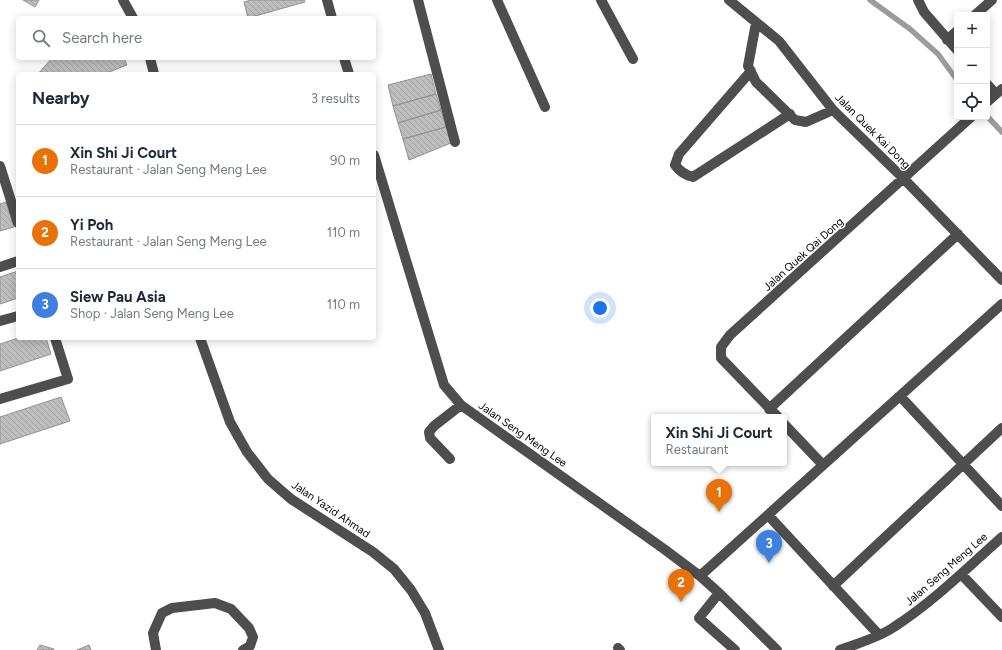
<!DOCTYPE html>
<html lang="en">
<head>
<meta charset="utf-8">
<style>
  :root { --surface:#fff; --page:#f6f6f7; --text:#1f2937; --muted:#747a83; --line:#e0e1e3; --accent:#db2777 }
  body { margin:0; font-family:Figtree,sans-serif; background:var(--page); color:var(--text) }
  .controls { position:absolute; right:12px; top:12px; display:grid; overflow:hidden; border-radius:4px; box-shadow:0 2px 10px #0003 }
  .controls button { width:36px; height:36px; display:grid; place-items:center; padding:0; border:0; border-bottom:1px solid var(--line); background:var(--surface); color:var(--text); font:20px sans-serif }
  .you { position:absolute; left:600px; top:308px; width:14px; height:14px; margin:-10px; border:3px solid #fff; border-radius:50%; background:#1a73e8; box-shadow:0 0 0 6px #1a73e833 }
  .badge { display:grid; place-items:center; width:26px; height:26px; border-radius:50%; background:var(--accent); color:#fff; font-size:13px; font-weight:700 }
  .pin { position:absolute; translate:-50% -33px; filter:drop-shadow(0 1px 2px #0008) }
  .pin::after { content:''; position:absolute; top:21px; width:14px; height:12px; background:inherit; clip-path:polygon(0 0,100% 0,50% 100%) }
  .popup { position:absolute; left:651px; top:414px; width:136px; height:52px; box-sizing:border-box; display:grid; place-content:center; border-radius:4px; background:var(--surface); filter:drop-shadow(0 1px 3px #0005); font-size:13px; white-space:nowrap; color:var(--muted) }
  .popup b { font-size:15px; color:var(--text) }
  .popup::after { content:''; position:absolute; left:50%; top:100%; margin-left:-8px; border:8px solid transparent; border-top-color:var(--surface) }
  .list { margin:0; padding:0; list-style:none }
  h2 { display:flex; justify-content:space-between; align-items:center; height:52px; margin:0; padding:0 16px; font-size:17px }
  h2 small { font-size:13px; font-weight:400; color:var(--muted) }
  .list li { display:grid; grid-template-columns:26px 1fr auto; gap:12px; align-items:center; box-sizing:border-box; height:72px; padding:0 16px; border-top:1px solid var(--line) }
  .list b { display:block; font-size:15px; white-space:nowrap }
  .list p { margin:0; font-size:13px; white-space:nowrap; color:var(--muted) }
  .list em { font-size:13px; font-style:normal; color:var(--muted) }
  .icon { flex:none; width:22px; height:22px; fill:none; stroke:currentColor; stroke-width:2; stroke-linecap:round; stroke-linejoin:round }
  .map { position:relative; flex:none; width:1002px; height:650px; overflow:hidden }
  .search { position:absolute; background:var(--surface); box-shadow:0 2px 10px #0003; left:16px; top:16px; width:360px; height:44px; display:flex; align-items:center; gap:10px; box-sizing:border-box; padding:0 14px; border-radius:4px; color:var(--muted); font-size:15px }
  .panel { position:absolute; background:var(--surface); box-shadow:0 2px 10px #0003; left:16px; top:72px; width:360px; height:268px; border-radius:4px }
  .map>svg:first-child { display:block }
</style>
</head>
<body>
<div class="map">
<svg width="1002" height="650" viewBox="0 0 1002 650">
  <defs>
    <pattern id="building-back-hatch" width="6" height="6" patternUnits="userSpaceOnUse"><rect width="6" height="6" fill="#bebebe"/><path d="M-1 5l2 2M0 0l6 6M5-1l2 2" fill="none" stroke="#a2a2a2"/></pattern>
  </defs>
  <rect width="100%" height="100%" fill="#fff"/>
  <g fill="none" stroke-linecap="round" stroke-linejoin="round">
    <path stroke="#9c9c9c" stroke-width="5.5" d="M870 0 910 29 938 54 957 80
      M987 116 1002 132"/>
  </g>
  <path fill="url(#building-back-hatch)" stroke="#929292" d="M23 0H39L35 7Z
    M251 0H304L305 2 248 18 244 2Z
    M52 58H124L127 65 104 74H38Z
    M431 74 436 94 393 106 388 85Z
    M436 94 441 110 398 123 393 106Z
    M441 110 446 127 403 139 398 123Z
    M446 127 451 143 409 160 403 139Z
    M6 202 14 227 0 231V204Z
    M18 271V298L0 304V277Z
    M18 338H46L51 354 0 371V344Z
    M61 397 70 421 0 444V417Z
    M40 645 54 649V650H37Z
    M89 645 91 650H77Z"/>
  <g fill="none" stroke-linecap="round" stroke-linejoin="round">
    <path stroke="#4e4e4e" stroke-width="10" d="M123 0 133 18
      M327 0 332 18
      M418 0 455 142
      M497 0 545 107
      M601 0 633 59
      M729 0 779 41 833 110 903 178 1002 280
      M918 0 924 12 957 50
      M975 15 992 0
      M756 23 748 66 756 82 795 120 806 122 833 110
      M947 40 957 31
      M150 58 154 74
      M344 58 349 74
      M751 71 679 154 675 165C680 172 685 175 693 177L790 114
      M987 84 996 94
      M987 102 1002 89
      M374 155 444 385 461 405 664 549 700 576 719 593 777 650
      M0 166 18 223
      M0 267 18 261
      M0 321 18 316
      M200 338 230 422 247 452 268 479 291 499 373 552 394 569 411 590 425 613 439 650
      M900 396 1002 506
      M0 399 68 379 55 338
      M769 409 958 234
      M778 417 721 358V347L730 335 971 117
      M784 424 823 465
      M450 459 430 438 429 432 434 426 461 405
      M768 515 879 635
      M961 574 1002 617
      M700 576 1002 304
      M833 586 1002 428
      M719 593 699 618 735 650
      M618 648 620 650
      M156 650 153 633 162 613 172 608 215 603 231 609 249 628 253 637 250 646 243 650
      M840 650C858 643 878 638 894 627 933 602 967 568 1002 537"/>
  </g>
  <g text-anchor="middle" stroke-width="3" stroke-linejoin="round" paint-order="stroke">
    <g font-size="11" fill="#000" stroke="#fff">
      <text transform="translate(873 131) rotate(45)" y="4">Jalan Quek Kai Dong</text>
      <text transform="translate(803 254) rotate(-42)" y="4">Jalan Quek Qai Dong</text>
      <text transform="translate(523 434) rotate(35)" y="4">Jalan Seng Meng Lee</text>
      <text transform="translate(331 509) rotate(34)" y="4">Jalan Yazid Ahmad</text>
      <text transform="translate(946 569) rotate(-41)" y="4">Jalan Seng Meng Lee</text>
    </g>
  </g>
</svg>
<div class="controls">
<button>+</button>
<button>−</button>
<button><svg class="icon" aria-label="locate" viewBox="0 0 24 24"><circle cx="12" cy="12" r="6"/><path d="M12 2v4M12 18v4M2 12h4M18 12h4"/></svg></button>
</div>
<div class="you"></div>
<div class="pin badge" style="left:719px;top:512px;background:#e8710a">1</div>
<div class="popup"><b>Xin Shi Ji Court</b>Restaurant</div>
<div class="pin badge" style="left:681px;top:602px;background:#e8710a">2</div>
<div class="pin badge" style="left:769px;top:563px;background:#3f7fe0">3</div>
<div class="search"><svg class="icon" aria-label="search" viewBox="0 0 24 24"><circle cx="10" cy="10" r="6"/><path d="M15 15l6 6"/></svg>Search here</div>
<section class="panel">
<h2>Nearby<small>3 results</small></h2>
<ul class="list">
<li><span class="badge" style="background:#e8710a">1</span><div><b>Xin Shi Ji Court</b><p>Restaurant · Jalan Seng Meng Lee</p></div><em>90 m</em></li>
<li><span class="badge" style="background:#e8710a">2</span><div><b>Yi Poh</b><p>Restaurant · Jalan Seng Meng Lee</p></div><em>110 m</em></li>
<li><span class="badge" style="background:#3f7fe0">3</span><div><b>Siew Pau Asia</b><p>Shop · Jalan Seng Meng Lee</p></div><em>110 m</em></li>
</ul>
</section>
</div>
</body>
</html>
